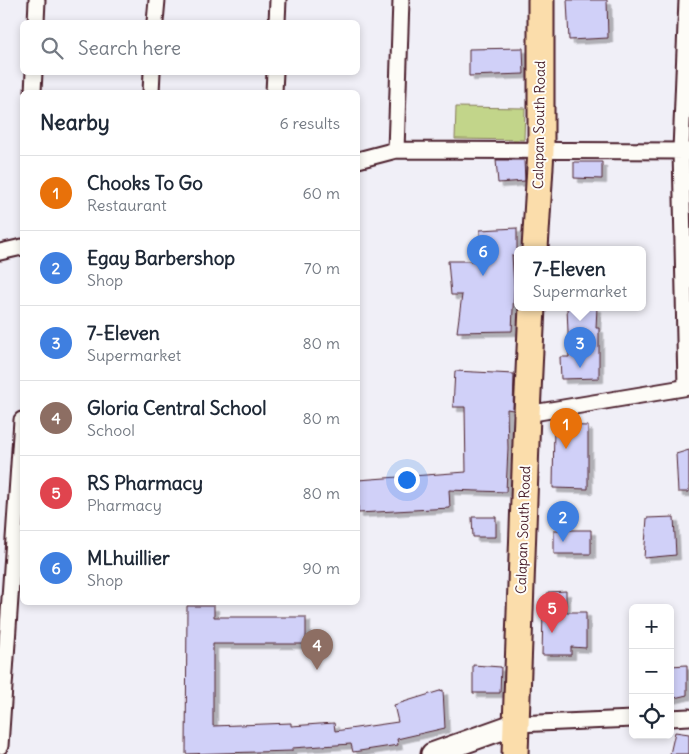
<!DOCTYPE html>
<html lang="en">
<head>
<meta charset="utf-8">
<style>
  :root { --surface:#fff; --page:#f2f2f3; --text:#1f2937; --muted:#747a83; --line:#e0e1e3; --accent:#c8321e }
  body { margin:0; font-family:Delius,sans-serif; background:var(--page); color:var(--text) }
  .controls { position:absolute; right:15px; bottom:15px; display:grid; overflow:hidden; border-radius:8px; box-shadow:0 2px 8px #0003 }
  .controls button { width:45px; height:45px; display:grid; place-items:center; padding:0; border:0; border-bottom:1px solid var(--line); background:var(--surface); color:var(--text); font:25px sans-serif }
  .you { position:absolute; left:406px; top:479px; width:18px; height:18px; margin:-12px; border:4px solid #fff; border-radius:50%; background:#1a73e8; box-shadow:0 0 0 8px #1a73e833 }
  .badge { display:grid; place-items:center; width:32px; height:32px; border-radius:50%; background:var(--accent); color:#fff; font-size:16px; font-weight:700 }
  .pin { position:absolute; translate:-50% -41px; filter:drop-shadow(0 1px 2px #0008) }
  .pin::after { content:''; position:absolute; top:26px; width:18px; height:15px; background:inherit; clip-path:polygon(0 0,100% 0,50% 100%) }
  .popup { position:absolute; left:514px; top:246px; width:132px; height:65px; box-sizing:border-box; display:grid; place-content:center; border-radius:8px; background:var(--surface); filter:drop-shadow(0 1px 4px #0005); font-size:16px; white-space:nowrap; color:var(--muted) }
  .popup b { font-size:19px; color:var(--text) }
  .popup::after { content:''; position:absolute; left:50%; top:100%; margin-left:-10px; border:10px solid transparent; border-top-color:var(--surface) }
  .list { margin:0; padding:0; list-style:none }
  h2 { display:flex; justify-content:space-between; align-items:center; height:65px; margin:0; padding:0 20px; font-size:21px }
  h2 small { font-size:16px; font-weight:400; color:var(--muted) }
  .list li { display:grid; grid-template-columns:32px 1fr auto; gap:15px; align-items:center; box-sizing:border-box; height:75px; padding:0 20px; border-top:1px solid var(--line) }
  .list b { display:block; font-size:19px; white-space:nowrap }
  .list p { margin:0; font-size:16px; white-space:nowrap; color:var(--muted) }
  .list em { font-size:16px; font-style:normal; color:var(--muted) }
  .icon { flex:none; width:28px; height:28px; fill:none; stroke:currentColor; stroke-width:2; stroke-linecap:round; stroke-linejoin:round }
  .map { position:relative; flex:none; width:689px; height:754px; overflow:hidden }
  .search { position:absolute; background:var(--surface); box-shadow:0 2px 8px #0003; left:20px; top:20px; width:340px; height:55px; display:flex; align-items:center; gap:12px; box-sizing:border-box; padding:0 18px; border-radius:8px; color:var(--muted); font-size:19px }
  .panel { position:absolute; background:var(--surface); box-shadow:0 2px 8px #0003; left:20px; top:90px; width:340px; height:515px; border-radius:8px }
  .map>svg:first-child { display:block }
</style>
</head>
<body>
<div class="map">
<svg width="689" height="754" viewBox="0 0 689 754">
  <defs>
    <filter id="shadow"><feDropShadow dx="4.5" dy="4.5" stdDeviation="0" flood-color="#0004"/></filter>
  </defs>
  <rect width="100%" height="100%" fill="#f0eff7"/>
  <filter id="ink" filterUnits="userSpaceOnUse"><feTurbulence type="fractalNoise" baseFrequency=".02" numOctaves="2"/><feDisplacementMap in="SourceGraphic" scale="10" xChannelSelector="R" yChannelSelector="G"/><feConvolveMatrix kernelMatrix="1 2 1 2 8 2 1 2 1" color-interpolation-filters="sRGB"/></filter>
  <g filter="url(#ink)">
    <path fill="#c2d58a" stroke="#867a5a" d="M456 107 525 108 524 140 455 139Z"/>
    <path fill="#d0d0f8" stroke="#4a1f2b" filter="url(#shadow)" d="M567 0H607L608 38 569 40Z
      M523 48 524 74 469 76V49Z
      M496 160H524L525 181 498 183Z
      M574 162H602V179L574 178Z
      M517 228V256L512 255 514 287 512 331 457 332 462 295H451L448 261H480V230Z
      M567 307H597L596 328H599V378L561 379 560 357H569Z
      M455 371 514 374 513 410 507 409 508 448 506 492 449 490 450 508 358 513V480L466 472 465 407H453Z
      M554 425 588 426V489L553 488Z
      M689 450V492H678L676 454Z
      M472 517H496V537H473Z
      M674 517 676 555 644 558 647 518Z
      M554 530H591V554H554Z
      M566 591V612H586V648L571 647V655H542L543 611H548V592Z
      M187 606H214V617H306V644H213V726L291 723V726L334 723 335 731 398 722 394 705 443 690 445 728 397 739 398 745 353 752 351 744 292 748V751L186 754Z
      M473 665 501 667 500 693H473Z
      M687 665V695L670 699V666Z
      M675 732 689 734V754H670Z"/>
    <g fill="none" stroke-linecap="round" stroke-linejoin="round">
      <g stroke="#4a1f2b" stroke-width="19">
        <path id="minor" d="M36 22 37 0
          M155 22 157 0
          M277 22 278 0
          M33 92 34 72
          M151 92 152 72
          M274 92 275 72
          M396 150 401 0
          M358 160 396 150 689 151
          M0 252 22 247
          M686 387 681 150 687 0
          M527 414 689 387
          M670 718 689 717
          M516 724 633 719
          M0 746 22 420"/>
      </g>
      <g stroke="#4a1f2b" stroke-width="25">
        <path id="secondary" d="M432 754 516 724"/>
      </g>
      <g stroke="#4a1f2b" stroke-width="29">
        <path id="trunk" d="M535 249 541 150V0
          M515 754 527 414 532 307"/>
      </g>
      <use href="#minor" stroke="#fdfcf7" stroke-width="15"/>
      <use href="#secondary" stroke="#fdfcf7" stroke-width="21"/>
      <use href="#trunk" stroke="#fbddab" stroke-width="25"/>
    </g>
  </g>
  <g text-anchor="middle" stroke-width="4" stroke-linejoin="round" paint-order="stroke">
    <g font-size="14" fill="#4a1f2b" stroke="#fdfcf7">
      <text transform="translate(539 125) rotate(-89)" y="5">Calapan South Road</text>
      <text transform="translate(523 530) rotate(-88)" y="5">Calapan South Road</text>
    </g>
  </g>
</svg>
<div class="controls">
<button>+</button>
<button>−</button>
<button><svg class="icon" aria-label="locate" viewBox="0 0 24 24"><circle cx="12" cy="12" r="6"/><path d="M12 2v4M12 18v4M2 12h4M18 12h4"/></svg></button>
</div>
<div class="you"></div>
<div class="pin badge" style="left:566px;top:449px;background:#e8710a">1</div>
<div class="pin badge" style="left:563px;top:542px;background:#3f7fe0">2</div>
<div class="pin badge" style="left:580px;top:368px;background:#3f7fe0">3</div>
<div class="popup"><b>7-Eleven</b>Supermarket</div>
<div class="pin badge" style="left:317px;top:670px;background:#8d6e63">4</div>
<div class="pin badge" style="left:552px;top:633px;background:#e0444e">5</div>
<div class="pin badge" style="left:483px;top:276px;background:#3f7fe0">6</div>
<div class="search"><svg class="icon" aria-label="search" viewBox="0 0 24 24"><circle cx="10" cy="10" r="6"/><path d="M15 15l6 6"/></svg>Search here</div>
<section class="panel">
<h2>Nearby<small>6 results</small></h2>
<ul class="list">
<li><span class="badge" style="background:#e8710a">1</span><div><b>Chooks To Go</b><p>Restaurant</p></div><em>60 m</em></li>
<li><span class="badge" style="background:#3f7fe0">2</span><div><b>Egay Barbershop</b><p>Shop</p></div><em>70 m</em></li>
<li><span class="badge" style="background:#3f7fe0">3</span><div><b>7-Eleven</b><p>Supermarket</p></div><em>80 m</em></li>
<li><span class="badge" style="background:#8d6e63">4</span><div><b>Gloria Central School</b><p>School</p></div><em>80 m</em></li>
<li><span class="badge" style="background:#e0444e">5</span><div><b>RS Pharmacy</b><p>Pharmacy</p></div><em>80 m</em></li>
<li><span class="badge" style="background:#3f7fe0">6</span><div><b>MLhuillier</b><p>Shop</p></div><em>90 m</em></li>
</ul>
</section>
</div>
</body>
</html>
